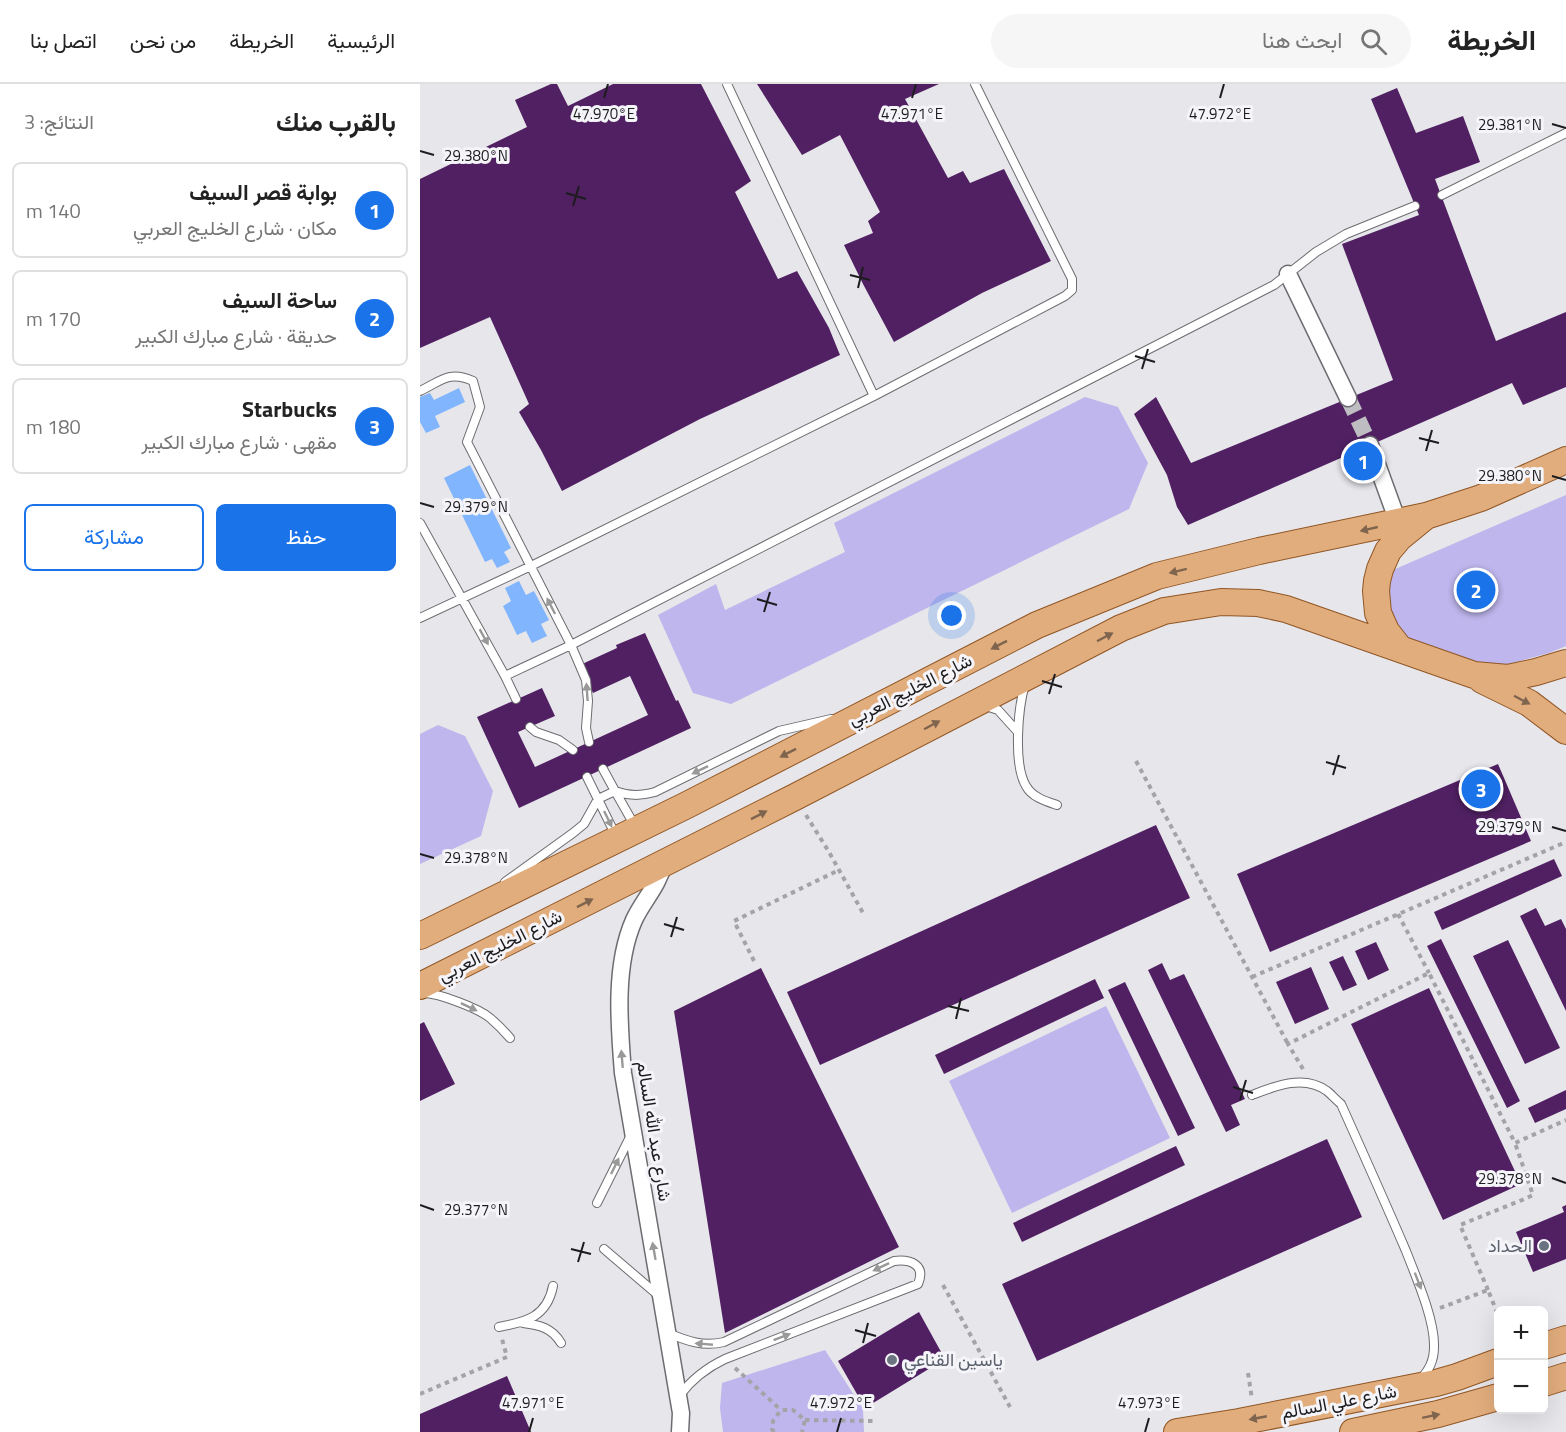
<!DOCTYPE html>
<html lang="ar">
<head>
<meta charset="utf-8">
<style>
  :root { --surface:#fff; --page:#f6f6f6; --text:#222; --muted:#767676; --line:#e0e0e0; --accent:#1a73e8 }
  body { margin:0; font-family:"Titillium Web",Vazirmatn,sans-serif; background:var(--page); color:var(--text); direction:rtl }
  .controls { position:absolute; right:18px; bottom:18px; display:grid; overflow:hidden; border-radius:9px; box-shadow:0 6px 24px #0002 }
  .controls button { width:54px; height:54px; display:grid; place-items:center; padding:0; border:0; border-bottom:2px solid var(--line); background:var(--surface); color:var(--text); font:30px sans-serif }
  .you { position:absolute; left:532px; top:532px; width:21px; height:21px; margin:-15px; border:4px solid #fff; border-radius:50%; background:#1a73e8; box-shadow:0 0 0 9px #1a73e833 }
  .badge { display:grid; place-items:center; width:39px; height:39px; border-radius:50%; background:var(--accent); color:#fff; font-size:20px; font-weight:700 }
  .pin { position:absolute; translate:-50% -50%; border:3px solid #fff; box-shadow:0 2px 6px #0006 }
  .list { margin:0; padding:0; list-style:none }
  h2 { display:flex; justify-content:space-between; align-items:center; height:78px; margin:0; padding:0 24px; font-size:26px }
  h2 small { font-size:20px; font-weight:400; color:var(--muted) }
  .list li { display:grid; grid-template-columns:39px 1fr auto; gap:18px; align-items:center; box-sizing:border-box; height:96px; margin:0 12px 12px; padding:0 12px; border:2px solid var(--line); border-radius:9px }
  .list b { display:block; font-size:22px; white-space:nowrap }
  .list p { margin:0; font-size:20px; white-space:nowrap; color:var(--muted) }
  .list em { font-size:20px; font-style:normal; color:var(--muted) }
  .actions { display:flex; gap:12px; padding:18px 24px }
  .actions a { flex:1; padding:14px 0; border:2px solid var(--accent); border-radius:9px; text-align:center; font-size:21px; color:var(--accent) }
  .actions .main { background:var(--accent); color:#fff }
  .icon { flex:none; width:33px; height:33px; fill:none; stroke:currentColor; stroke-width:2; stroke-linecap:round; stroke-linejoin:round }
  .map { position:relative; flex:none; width:1146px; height:1348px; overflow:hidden; direction:ltr }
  header { display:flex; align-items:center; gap:36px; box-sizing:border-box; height:84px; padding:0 30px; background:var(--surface); border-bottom:2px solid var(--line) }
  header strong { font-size:28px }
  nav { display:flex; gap:33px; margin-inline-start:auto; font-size:21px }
  .search { width:420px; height:54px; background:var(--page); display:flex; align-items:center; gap:15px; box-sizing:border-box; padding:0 21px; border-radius:33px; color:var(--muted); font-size:22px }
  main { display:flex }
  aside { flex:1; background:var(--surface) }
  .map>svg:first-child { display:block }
</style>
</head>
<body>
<header>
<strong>الخريطة</strong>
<div class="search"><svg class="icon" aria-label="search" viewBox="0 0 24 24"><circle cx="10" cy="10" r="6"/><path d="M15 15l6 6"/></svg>ابحث هنا</div>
<nav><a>الرئيسية</a><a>الخريطة</a><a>من نحن</a><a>اتصل بنا</a></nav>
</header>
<main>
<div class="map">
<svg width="1146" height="1348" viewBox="0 0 1146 1348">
  <rect width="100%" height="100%" fill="#e7e6eb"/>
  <path fill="#beb6ec" d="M665 313 698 323 728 379 709 425 311 620 273 609 238 531 296 500 305 526 425 468 414 439Z
    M1146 411V562L1129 569 1055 589 984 564 964 524 966 489Z
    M18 641 45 652 73 707 61 752 0 780V650Z
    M686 922 750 1054 592 1129 529 997Z
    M405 1266 443 1325 444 1348H303L300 1324 302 1299Z"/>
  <path fill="#81b5fd" d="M39 304 45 318 15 332 20 343 6 349 0 338V313L10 309 14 316Z
    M50 381 91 464 84 468 90 478 77 484 72 475 65 478 24 394Z
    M99 497 106 511 114 507 129 536 121 540 127 552 112 559 106 547 97 551 83 522 91 517 85 504Z"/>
  <path fill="#502062" d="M131 0H137L148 22 193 0H281L331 97 315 108 358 195 377 187 409 244 420 271 280 335 142 407 121 366 99 328 109 320 70 233 0 264V95L107 43 95 16Z
    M337 0H519L485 15 528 94 543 87 550 99 584 85 631 177 562 209 474 258 443 200 424 161 453 149 448 137 460 128 420 51 382 71Z
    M977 4 996 49 1043 32 1060 78 1015 95 1076 257 1146 228V303L1103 321 1092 299 768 441 757 423 747 391 714 330 736 313 771 379 973 296 922 160 999 131 951 15Z
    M225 549 256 617 258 616 271 644 99 724 57 633 122 604 135 632 98 648 115 683 228 631 210 592 173 609 160 581 197 564 196 561Z
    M1078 680 1111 757 850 868 817 790Z
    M736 741 770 814 400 981 367 908Z
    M1134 775 1142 792 1022 846 1014 828Z
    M1116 824 1125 842 1141 835 1146 845V927L1100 832Z
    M1021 855 1100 1017 1087 1024 1007 862Z
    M1088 856 1140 964 1105 980 1053 872Z
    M956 858 969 886 948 896 935 867Z
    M923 872 937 901 923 907 909 878Z
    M742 879 750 896 764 890 825 1015 811 1021 820 1041 806 1048 728 886Z
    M891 883 909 925 875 940 856 898Z
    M341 884 479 1163 305 1249 254 927Z
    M675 895 684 914 524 990 515 971Z
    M705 898 775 1044 758 1052 688 906Z
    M1009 904 1101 1100 1023 1136 931 940Z
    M4 938 35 1000 0 1017V940Z
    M1146 1006V1025L1115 1039 1108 1024Z
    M907 1055 942 1133 617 1277 582 1200Z
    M756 1062 765 1081 602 1158 593 1139Z
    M1146 1121V1175L1113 1188 1096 1148 1144 1128 1142 1123Z
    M499 1228 525 1275 445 1324 418 1277Z
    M87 1292 111 1348H0V1330Z"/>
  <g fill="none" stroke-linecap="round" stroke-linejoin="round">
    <path stroke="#bebec2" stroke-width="16" stroke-dasharray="16 8" stroke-linecap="butt" d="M928 314 950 361"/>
    <g stroke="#6d6d71" stroke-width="10">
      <path id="lane" d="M1022 111 1146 49
        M0 307C21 297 29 286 53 297L60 323 47 358 151 561 166 596 168 617 166 644 169 658
        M454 312 645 212 652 206V195L555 0
        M0 439 85 592 96 615
        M0 534 111 482 454 312 307 0
        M85 592 151 561 854 201 896 168 926 150 995 122
        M605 600C598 624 593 680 606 702 612 713 625 717 637 721
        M563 621 578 626 597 647
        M110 643 116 648 139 656 153 666
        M183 685 195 707C210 712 220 712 235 708L359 647 411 635
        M167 693 196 752
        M85 798 153 749 164 740 178 715 195 707 216 744
        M3 909C18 909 58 924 70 934 77 940 84 947 90 954
        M832 1011C855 1002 884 990 907 1007 912 1011 916 1016 921 1020 943 1069 965 1118 986 1167 996 1193 1015 1236 1014 1263 1014 1277 1009 1286 1000 1296
        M177 1119 212 1049
        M184 1165 239 1212
        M103 1239C120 1241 132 1244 141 1259
        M79 1243C106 1238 127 1233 133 1202
        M248 1249C267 1257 283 1263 304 1258L474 1177C491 1175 506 1181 498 1200L305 1275C286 1284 272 1295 259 1312"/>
    </g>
    <g stroke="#6d6d71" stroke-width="19">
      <path id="street" d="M868 190 928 314
        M950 361 978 438
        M246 778C242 785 239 793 236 799 229 812 220 823 214 836 194 881 199 940 203 989L261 1329 260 1348"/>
    </g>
    <g stroke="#905624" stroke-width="28">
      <path id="primary" d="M980 565 966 547 958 529 956 507 957 497 960 485 968 467 979 454 1006 432 1061 414 1146 376
        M1062 596 1109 619 1146 647
        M0 852 267 721 617 541 737 492 839 467 1006 432
        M0 902 375 713 701 544 744 527 801 518 838 519 866 525 1054 591 1088 594 1116 588 1146 579
        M1124 1262 1146 1255
        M1124 1299 1146 1292
        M757 1348 819 1338 1016 1299 1037 1293 1078 1278
        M933 1348 1018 1330 1078 1313"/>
    </g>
    <path stroke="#a4a3a7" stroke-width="4" stroke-dasharray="4.5 4.5" stroke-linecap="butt" d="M716 677 868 960
      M386 731 409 768 443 829
      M978 830 1009 889
      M334 877 314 837 419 786
      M832 893 1146 758
      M883 985 868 960 1009 889 1095 1059 1146 1036
      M523 1201 590 1323
      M1068 1206 1040 1141 1107 1114 1113 1111 1095 1059
      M1020 1224 1068 1206 1078 1231
      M315 1284 361 1326
      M828 1289 832 1315
      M0 1310 87 1273 82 1255
      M385 1336 454 1337
      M354 1348 352 1345 353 1337 361 1326H373L385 1336 382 1348"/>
    <use href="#lane" stroke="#fff" stroke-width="8"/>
    <use href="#street" stroke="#fff" stroke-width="16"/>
    <use href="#primary" stroke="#e2ad7d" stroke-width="26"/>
  </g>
  <defs><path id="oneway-solid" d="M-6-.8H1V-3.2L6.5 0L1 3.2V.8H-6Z" transform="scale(1.5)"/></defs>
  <g fill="#7f644e">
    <use href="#oneway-solid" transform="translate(949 445) rotate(167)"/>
    <use href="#oneway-solid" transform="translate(758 487) rotate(166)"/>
    <use href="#oneway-solid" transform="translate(685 553) rotate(-28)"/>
    <use href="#oneway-solid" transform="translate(579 561) rotate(153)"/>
    <use href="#oneway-solid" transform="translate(1102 616) rotate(28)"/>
    <use href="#oneway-solid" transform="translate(512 641) rotate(-28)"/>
    <use href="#oneway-solid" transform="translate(368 669) rotate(153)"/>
    <use href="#oneway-solid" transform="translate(339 731) rotate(-27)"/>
    <use href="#oneway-solid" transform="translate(165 819) rotate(-27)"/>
    <use href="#oneway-solid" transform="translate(1011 1332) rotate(-12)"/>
    <use href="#oneway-solid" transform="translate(838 1334) rotate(169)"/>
  </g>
  <g fill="#99999a">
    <use href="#oneway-solid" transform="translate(131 522) rotate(-117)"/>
    <use href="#oneway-solid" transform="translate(64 553) rotate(61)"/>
    <use href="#oneway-solid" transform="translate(167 608) rotate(-94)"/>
    <use href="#oneway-solid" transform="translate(280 686) rotate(154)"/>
    <use href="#oneway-solid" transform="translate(188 735) rotate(64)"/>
    <use href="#oneway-solid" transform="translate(49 923) rotate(26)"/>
    <use href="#oneway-solid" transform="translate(202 975) rotate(-95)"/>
    <use href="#oneway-solid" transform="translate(195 1082) rotate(-64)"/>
    <use href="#oneway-solid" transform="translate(234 1167) rotate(-100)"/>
    <use href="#oneway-solid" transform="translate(461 1183) rotate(154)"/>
    <use href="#oneway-solid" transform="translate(998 1197) rotate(69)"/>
    <use href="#oneway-solid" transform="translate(362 1253) rotate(-21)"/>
    <use href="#oneway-solid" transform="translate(284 1260) rotate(-175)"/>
  </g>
  <path fill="none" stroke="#1c1c1e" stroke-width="2" d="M184 14 188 0M492 14 496 0M800 14 804 0M1132 40 1146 44M0 67 14 71M146 109 166 115M153 122 159 102M430 191 450 196M438 204 443 183M715 272 735 278M722 285 728 265M999 354 1019 359M1006 367 1012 346M1132 392 1146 396M0 419 14 423M337 515 357 521M344 528 350 508M622 597 642 603M629 610 635 590M906 678 926 684M913 691 919 671M1132 743 1146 747M0 770 14 774M244 840 264 846M251 853 257 833M528 922 549 927M536 935 541 914M813 1003 833 1009M820 1016 826 996M1132 1094 1146 1099M0 1121 14 1126M151 1165 171 1170M158 1178 164 1158M435 1246 456 1252M443 1259 448 1239M109 1348 113 1334M417 1348 421 1334M725 1348 729 1334"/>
  <g fill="#6b7280" stroke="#f4f4f9" stroke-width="2">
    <circle cx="1124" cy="1162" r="6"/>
    <circle cx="472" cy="1276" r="6"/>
  </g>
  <g text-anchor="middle" stroke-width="6" stroke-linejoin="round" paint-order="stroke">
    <g font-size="18" fill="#1c1c1e" stroke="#f4f4f9">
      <text transform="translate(490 606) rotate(-27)" y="6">شارع الخليج العربي</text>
      <text transform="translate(80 862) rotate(-27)" y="6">شارع الخليج العربي</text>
      <text transform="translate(234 1047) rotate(81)" y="6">شارع عبد الله السالم</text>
      <text transform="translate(919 1318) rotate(-11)" y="6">شارع علي السالم</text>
    </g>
    <g font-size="18" fill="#5b616d" stroke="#f4f4f9" text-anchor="end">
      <text x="1112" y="1168">الحداد</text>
      <text x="484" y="1282" text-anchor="start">ياسين القناعي</text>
    </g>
  </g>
  <g font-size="15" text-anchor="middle" fill="#1c1c1e" stroke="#f4f4f9" stroke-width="6" stroke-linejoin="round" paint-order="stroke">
    <text x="184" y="35">47.970°E</text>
    <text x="492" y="35">47.971°E</text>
    <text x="800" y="35">47.972°E</text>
    <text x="1090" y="46">29.381°N</text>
    <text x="56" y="77">29.380°N</text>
    <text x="1090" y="397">29.380°N</text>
    <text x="56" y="428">29.379°N</text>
    <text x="1090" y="748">29.379°N</text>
    <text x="56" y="779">29.378°N</text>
    <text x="1090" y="1100">29.378°N</text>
    <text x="56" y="1131">29.377°N</text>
    <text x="113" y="1324">47.971°E</text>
    <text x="421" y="1324">47.972°E</text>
    <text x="729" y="1324">47.973°E</text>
  </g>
</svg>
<div class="controls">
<button>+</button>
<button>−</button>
</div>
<div class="you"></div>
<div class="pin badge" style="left:943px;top:377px">1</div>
<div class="pin badge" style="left:1056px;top:506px">2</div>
<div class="pin badge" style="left:1061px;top:705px">3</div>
</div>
<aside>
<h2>بالقرب منك<small>النتائج: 3</small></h2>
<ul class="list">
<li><span class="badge">1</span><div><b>بوابة قصر السيف</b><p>مكان · شارع الخليج العربي</p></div><em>140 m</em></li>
<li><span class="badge">2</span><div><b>ساحة السيف</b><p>حديقة · شارع مبارك الكبير</p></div><em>170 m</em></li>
<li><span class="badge">3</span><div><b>Starbucks</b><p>مقهى · شارع مبارك الكبير</p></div><em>180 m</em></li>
</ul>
<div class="actions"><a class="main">حفظ</a><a>مشاركة</a></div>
</aside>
</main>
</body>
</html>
